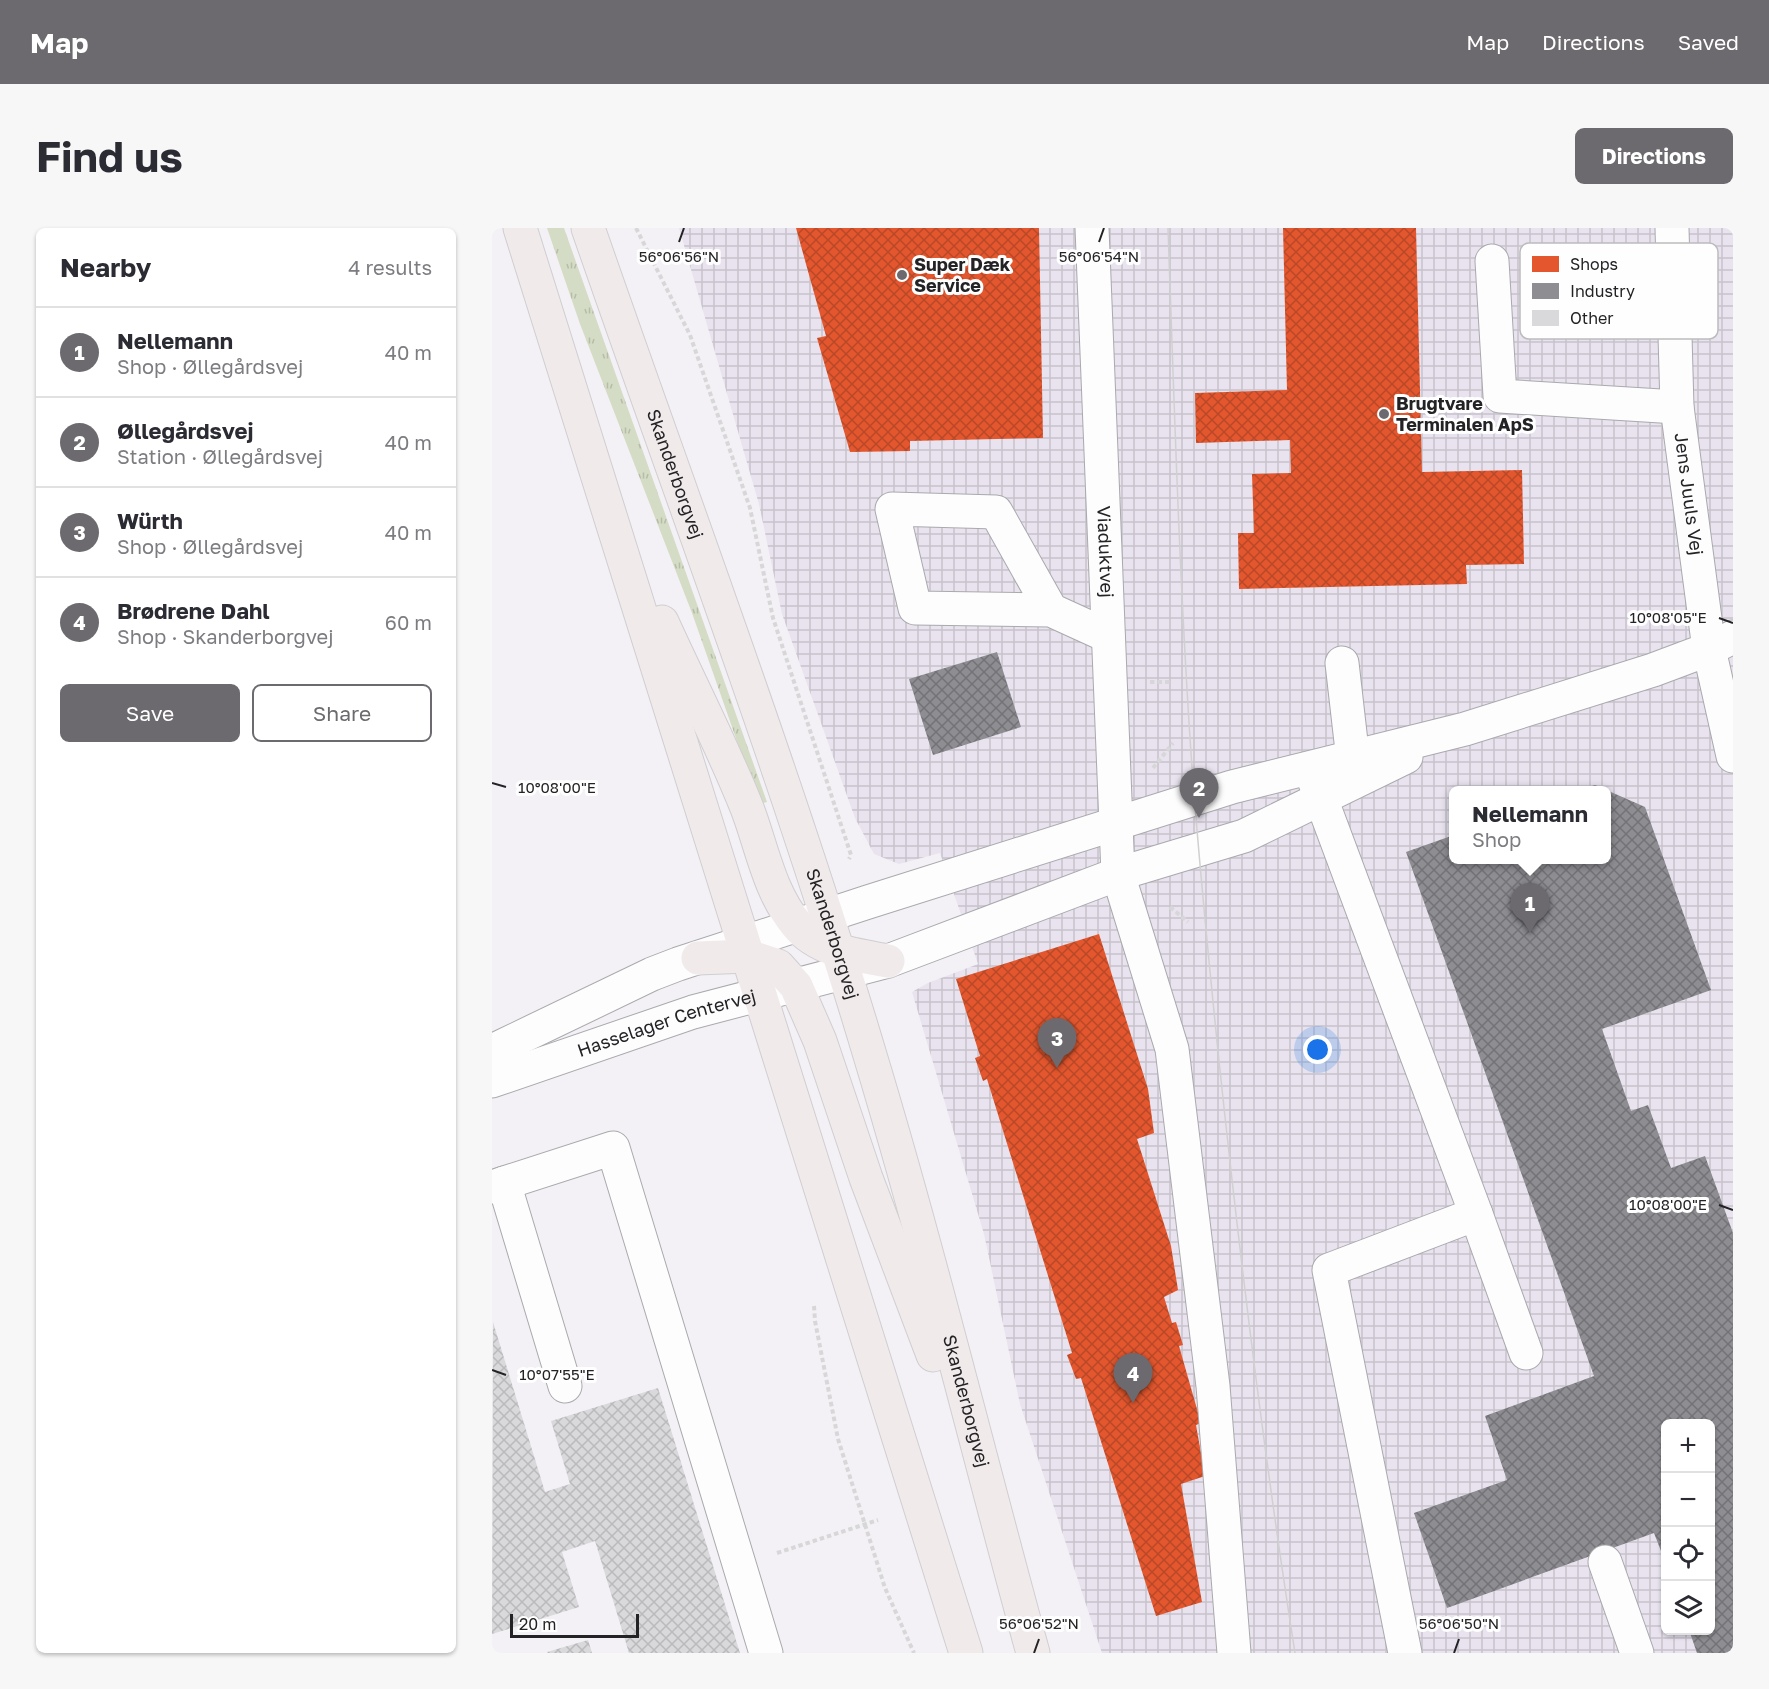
<!DOCTYPE html>
<html lang="en">
<head>
<meta charset="utf-8">
<style>
  :root { --surface:#fff; --page:#f7f7f7; --text:#2b2b33; --muted:#7c7c81; --line:#e1e1e2; --accent:#6c6a6e }
  body { margin:0; font-family:"Golos Text",sans-serif; background:var(--page); color:var(--text) }
  .controls { position:absolute; right:18px; bottom:18px; display:grid; overflow:hidden; border-radius:9px; box-shadow:0 2px 4px #0004 }
  .controls button { width:54px; height:54px; display:grid; place-items:center; padding:0; border:0; border-bottom:2px solid var(--line); background:var(--surface); color:var(--text); font:30px sans-serif }
  .scale { position:absolute; left:18px; bottom:15px; width:129px; box-sizing:border-box; padding-left:6px; border:3px solid #232225; border-top:0; font-size:16px; line-height:21px; white-space:nowrap; color:#232225; -webkit-text-stroke:4px #fefefe; paint-order:stroke }
  .you { position:absolute; left:826px; top:822px; width:21px; height:21px; margin:-15px; border:4px solid #fff; border-radius:50%; background:#1a73e8; box-shadow:0 0 0 9px #1a73e833 }
  .badge { display:grid; place-items:center; width:39px; height:39px; border-radius:50%; background:var(--accent); color:#fff; font-size:20px; font-weight:700 }
  .pin { position:absolute; translate:-50% -50px; filter:drop-shadow(0 2px 3px #0008) }
  .pin::after { content:''; position:absolute; top:32px; width:21px; height:18px; background:inherit; clip-path:polygon(0 0,100% 0,50% 100%) }
  .popup { position:absolute; left:957px; top:558px; width:162px; height:78px; box-sizing:border-box; display:grid; place-content:center; border-radius:9px; background:var(--surface); filter:drop-shadow(0 2px 4px #0005); font-size:20px; white-space:nowrap; color:var(--muted) }
  .popup b { font-size:22px; color:var(--text) }
  .popup::after { content:''; position:absolute; left:50%; top:100%; margin-left:-12px; border:12px solid transparent; border-top-color:var(--surface) }
  .list { margin:0; padding:0; list-style:none }
  h2 { display:flex; justify-content:space-between; align-items:center; height:78px; margin:0; padding:0 24px; font-size:26px }
  h2 small { font-size:20px; font-weight:400; color:var(--muted) }
  .list li { display:grid; grid-template-columns:39px 1fr auto; gap:18px; align-items:center; box-sizing:border-box; height:90px; padding:0 24px; border-top:2px solid var(--line) }
  .list b { display:block; font-size:22px; white-space:nowrap }
  .list p { margin:0; font-size:20px; white-space:nowrap; color:var(--muted) }
  .list em { font-size:20px; font-style:normal; color:var(--muted) }
  .actions { display:flex; gap:12px; padding:18px 24px }
  .actions a { flex:1; padding:14px 0; border:2px solid var(--accent); border-radius:9px; text-align:center; font-size:21px; color:var(--accent) }
  .actions .main { background:var(--accent); color:#fff }
  .icon { flex:none; width:33px; height:33px; fill:none; stroke:currentColor; stroke-width:2; stroke-linecap:round; stroke-linejoin:round }
  .map { position:relative; flex:none; width:1241px; height:1425px; overflow:hidden; border-radius:9px }
  header { display:flex; align-items:center; gap:36px; box-sizing:border-box; height:84px; padding:0 30px; background:var(--accent); color:#fff }
  header strong { font-size:28px }
  nav { display:flex; gap:33px; margin-inline-start:auto; font-size:21px }
  .intro { display:flex; align-items:center; justify-content:space-between; box-sizing:border-box; height:144px; padding:0 36px }
  h1 { margin:0; font-size:42px }
  .button { padding:15px 27px; border-radius:9px; background:var(--accent); color:#fff; font-size:21px; font-weight:700 }
  main { display:flex; gap:36px; padding:0 36px }
  aside { flex:1; background:var(--surface); border-radius:9px; box-shadow:0 2px 4px #0004 }
  .map>svg:first-child { display:block }
</style>
</head>
<body>
<header>
<strong>Map</strong>
<nav><a>Map</a><a>Directions</a><a>Saved</a></nav>
</header>
<div class="intro"><h1>Find us</h1><a class="button">Directions</a></div>
<main>
<aside>
<h2>Nearby<small>4 results</small></h2>
<ul class="list">
<li><span class="badge">1</span><div><b>Nellemann</b><p>Shop · Øllegårdsvej</p></div><em>40 m</em></li>
<li><span class="badge">2</span><div><b>Øllegårdsvej</b><p>Station · Øllegårdsvej</p></div><em>40 m</em></li>
<li><span class="badge">3</span><div><b>Würth</b><p>Shop · Øllegårdsvej</p></div><em>40 m</em></li>
<li><span class="badge">4</span><div><b>Brødrene Dahl</b><p>Shop · Skanderborgvej</p></div><em>60 m</em></li>
</ul>
<div class="actions"><a class="main">Save</a><a>Share</a></div>
</aside>
<div class="map">
<svg width="1241" height="1425" viewBox="0 0 1241 1425">
  <defs>
    <pattern id="industrial-grid" width="8" height="8" patternUnits="userSpaceOnUse" patternTransform="scale(1.5)"><rect width="8" height="8" fill="#e8e3ee"/><path d="M0 4h8M4 0v8" fill="none" stroke="#c7c2cc"/></pattern>
    <pattern id="grass-tufts" width="24" height="20" patternUnits="userSpaceOnUse" patternTransform="scale(1.5)"><rect width="24" height="20" fill="#d5dcc5"/><path d="M3 7l-1-3M5 7V3M7 7l1-3M15 17l-1-3M17 17v-4M19 17l1-3" fill="none" stroke="#b7bca9"/></pattern>
    <pattern id="shops-cross-hatch" width="8" height="8" patternUnits="userSpaceOnUse" patternTransform="scale(1.5)"><rect width="8" height="8" fill="#e4572e"/><path d="M0 0l8 8M0 8l8-8" fill="none" stroke="#b84827"/></pattern>
    <pattern id="industry-cross-hatch" width="8" height="8" patternUnits="userSpaceOnUse" patternTransform="scale(1.5)"><rect width="8" height="8" fill="#8d8d92"/><path d="M0 0l8 8M0 8l8-8" fill="none" stroke="#737377"/></pattern>
    <pattern id="building-cross-hatch" width="8" height="8" patternUnits="userSpaceOnUse" patternTransform="scale(1.5)"><rect width="8" height="8" fill="#d9d8db"/><path d="M0 0l8 8M0 8l8-8" fill="none" stroke="#bab9bc"/></pattern>
  </defs>
  <rect width="100%" height="100%" fill="#f3f1f6"/>
  <path fill="url(#industrial-grid)" fill-rule="evenodd" d="M187 0H1241V1425H610L528 1176 492 1006 420 764 436 755 486 736 448 625 407 636 382 626 363 590 290 386 267 276ZM962 562H1114V632H962ZM1174 1196H1218V1402H1174Z"/>
  <path fill="url(#grass-tufts)" d="M55 0H72L275 574 267 576 200 385 88 96Z"/>
  <path fill="url(#shops-cross-hatch)" d="M304 0H547L551 210 418 213V223L358 224 325 110 334 108Z
    M791 0H924L930 244 1030 242 1032 336 974 337 975 356 747 361 746 305H762L760 246 799 245 798 212 704 215 703 165 795 162Z
    M607 706 656 861 662 905 645 911 679 1018 686 1062 672 1069 680 1095 684 1094 691 1117 687 1118 709 1195 704 1197 713 1248 689 1256 710 1374 664 1388 589 1150 584 1151 575 1127 580 1125 495 851 491 853 483 830 488 828 464 751Z"/>
  <path fill="url(#industry-cross-hatch)" d="M505 424 529 499 441 527 417 451Z
    M1103 557 1153 579 1219 762 1110 801 1139 883 1156 877 1179 940 1213 928 1241 1005V1425H1205L1197 1402H1218V1196H1174V1336L1162 1305 955 1380 922 1285 1015 1252 993 1188 1102 1148 914 624 962 607V632H1114V562H1088Z"/>
  <path fill="url(#building-cross-hatch)" d="M1 1094 53 1264 78 1256 59 1193 166 1160 248 1425H137L103 1313 70 1324 87 1379 0 1406Z
    M96 1412 100 1425H56L55 1424Z"/>
  <g fill="none" stroke-linecap="round" stroke-linejoin="round">
    <g stroke="#aaa9ac" stroke-width="35">
      <g id="minor">
        <path id="s1" d="M600 0 626 646 680 821 721 1158 742 1425"/>
        <path id="s2" d="M1180 0 1185 179 1217 421 1241 528"/>
        <path d="M1000 33 1008 168 1185 179"/>
        <path d="M559 382 504 284 400 281 423 380 559 382 616 408"/>
        <path d="M850 435 863 549"/>
        <path d="M821 549 984 986 1034 1125"/>
        <path d="M0 823 160 746 186 736 376 674 740 559 973 501 1161 442 1217 421 1241 409"/>
        <path id="s3" d="M0 853 201 784 396 733 626 646 752 608 914 529"/>
        <path d="M12 955 73 1158"/>
        <path d="M0 959 121 920 274 1425"/>
        <path d="M1113 1334 1145 1425"/>
        <path d="M913 1425 837 1042 984 986"/>
      </g>
    </g>
    <g stroke="#cfced0" stroke-width="35">
      <g id="major">
        <path d="M28 0 474 1425"/>
        <path id="s4" d="M96 0C191 274 294 546 377 824 437 1022 486 1225 541 1425"/>
        <path d="M170 394C198 456 230 517 255 580 270 619 277 664 305 697 327 723 364 727 396 733"/>
        <path d="M206 730 256 728 286 738 304 758 328 813 374 950 441 1127"/>
      </g>
    </g>
    <path stroke="#d8d7d8" stroke-width="4" stroke-dasharray="4.5 3" stroke-linecap="butt" d="M144 0 198 107 258 280 281 390 359 627 357 631
      M658 454H678
      M661 540 681 515
      M678 679 696 694
      M322 1078 323 1093 346 1211 393 1360 422 1425
      M285 1325 386 1292"/>
    <use href="#minor" stroke="#fdfdfe" stroke-width="33"/>
    <use href="#major" stroke="#f1eaeb" stroke-width="33"/>
    <path stroke="#d1d0d1" stroke-width="1.5" d="M676 0C682 170 687 340 698 510 705 618 716 725 727 833 748 1031 772 1228 803 1425"/>
  </g>
  <path fill="none" stroke="#232225" stroke-width="2" d="M187 14 192 0M607 14 612 0M1227 390 1241 395M0 555 14 559M1227 977 1241 982M0 1142 14 1147M542 1425 547 1411M962 1425 967 1411"/>
  <g fill="#6c6a6e" stroke="#fefefe" stroke-width="2">
    <circle cx="410" cy="47" r="6"/>
    <circle cx="892" cy="186" r="6"/>
  </g>
  <g text-anchor="middle" stroke-width="6" stroke-linejoin="round" paint-order="stroke">
    <g font-size="18" font-weight="bold" fill="#232225" stroke="#fefefe" text-anchor="start">
      <text x="422" y="43">Super Dæk<tspan x="422" dy="21">Service</tspan></text>
      <text x="904" y="182">Brugtvare<tspan x="904" dy="21">Terminalen ApS</tspan></text>
    </g>
    <g font-size="18" fill="#232225" stroke="#fefefe">
      <text dy="6" stroke="none"><textPath href="#s4" startOffset="261">Skanderborgvej</textPath></text>
      <text dy="6" stroke="none"><textPath href="#s2" startOffset="267">Jens Juuls Vej</textPath></text>
      <text dy="6" stroke="none"><textPath href="#s1" startOffset="324">Viaduktvej</textPath></text>
      <text dy="6" stroke="none"><textPath href="#s4" startOffset="747">Skanderborgvej</textPath></text>
      <text dy="6" stroke="none"><textPath href="#s3" startOffset="184">Hasselager Centervej</textPath></text>
      <text dy="6" stroke="none"><textPath href="#s4" startOffset="1233">Skanderborgvej</textPath></text>
    </g>
  </g>
  <rect x="1028" y="15" width="198" height="96" rx="9" fill="#fefefe" stroke="#bcbcbd" stroke-width="1.5"/>
  <rect x="1040" y="28" width="27" height="16" fill="#e4572e"/>
  <rect x="1040" y="55" width="27" height="16" fill="#8d8d92"/>
  <rect x="1040" y="82" width="27" height="16" fill="#d9d8db"/>
  <g font-size="16" fill="#232225">
    <text x="1078" y="42">Shops</text>
    <text x="1078" y="69">Industry</text>
    <text x="1078" y="96">Other</text>
  </g>
  <g font-size="15" text-anchor="middle" fill="#232225" stroke="#fefefe" stroke-width="6" stroke-linejoin="round" paint-order="stroke">
    <text x="187" y="34">56°06'56"N</text>
    <text x="607" y="34">56°06'54"N</text>
    <text x="1176" y="395">10°08'05"E</text>
    <text x="65" y="565">10°08'00"E</text>
    <text x="1176" y="982">10°08'00"E</text>
    <text x="65" y="1152">10°07'55"E</text>
    <text x="547" y="1401">56°06'52"N</text>
    <text x="967" y="1401">56°06'50"N</text>
  </g>
</svg>
<div class="controls">
<button>+</button>
<button>−</button>
<button><svg class="icon" aria-label="locate" viewBox="0 0 24 24"><circle cx="12" cy="12" r="6"/><path d="M12 2v4M12 18v4M2 12h4M18 12h4"/></svg></button>
<button><svg class="icon" aria-label="layers" viewBox="0 0 24 24"><path d="M12 4l9 5-9 5-9-5zM3 14l9 5 9-5"/></svg></button>
</div>
<div class="scale">20 m</div>
<div class="you"></div>
<div class="pin badge" style="left:1038px;top:705px">1</div>
<div class="popup"><b>Nellemann</b>Shop</div>
<div class="pin badge" style="left:707px;top:590px">2</div>
<div class="pin badge" style="left:565px;top:840px">3</div>
<div class="pin badge" style="left:641px;top:1175px">4</div>
</div>
</main>
</body>
</html>
